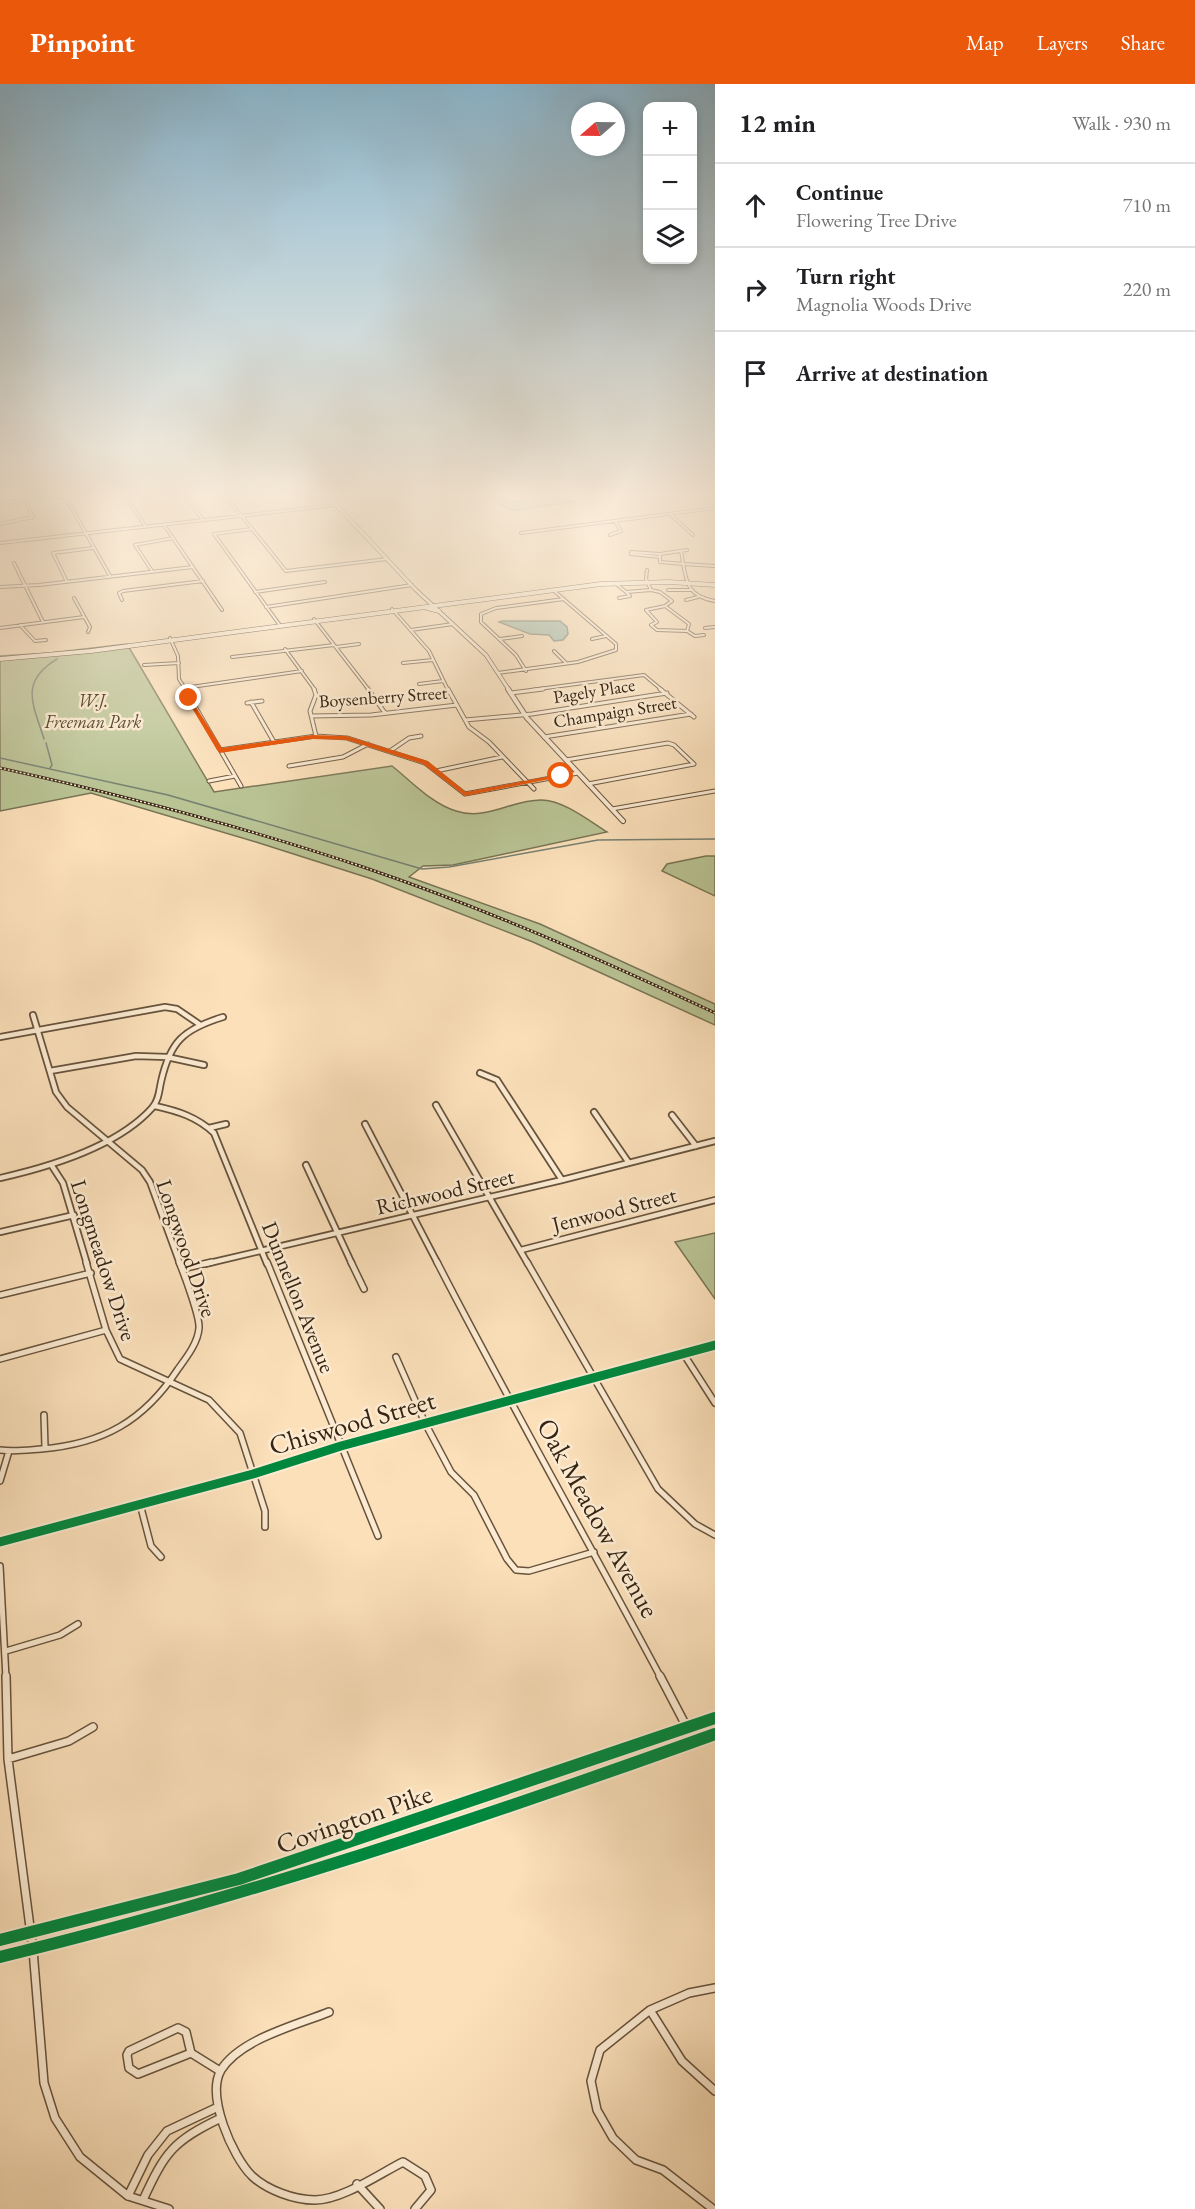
<!DOCTYPE html>
<html lang="en">
<head>
<meta charset="utf-8">
<style>
  :root { --surface:#fff; --page:#f6f6f6; --text:#202124; --muted:#757577; --line:#e0e0e0; --accent:#ea580c }
  body { margin:0; font-family:"EB Garamond",serif; background:var(--page); color:var(--text) }
  .controls { position:absolute; right:18px; top:18px; display:grid; overflow:hidden; border-radius:12px; box-shadow:0 3px 9px #0003 }
  .controls button { width:54px; height:54px; display:grid; place-items:center; padding:0; border:0; border-bottom:2px solid var(--line); background:var(--surface); color:var(--text); font:30px sans-serif }
  .compass { position:absolute; left:571px; top:18px; width:54px; height:54px; border-radius:50%; background:var(--surface); box-shadow:0 3px 9px #0003; rotate:250deg }
  .stop { position:absolute; width:18px; height:18px; margin:-14px; border:4px solid #ea580c; border-radius:50%; background:#fff }
  .stop.end { background:#ea580c; border-color:#fff; box-shadow:0 2px 6px #0008 }
  .list { margin:0; padding:0; list-style:none }
  h2 { display:flex; justify-content:space-between; align-items:center; height:78px; margin:0; padding:0 24px; font-size:26px }
  h2 small { font-size:20px; font-weight:400; color:var(--muted) }
  .list li { display:grid; grid-template-columns:39px 1fr auto; gap:18px; align-items:center; box-sizing:border-box; height:84px; padding:0 24px; border-top:2px solid var(--line) }
  .list b { display:block; font-size:22px; white-space:nowrap }
  .list p { margin:0; font-size:20px; white-space:nowrap; color:var(--muted) }
  .list em { font-size:20px; font-style:normal; color:var(--muted) }
  .icon { flex:none; width:33px; height:33px; fill:none; stroke:currentColor; stroke-width:2; stroke-linecap:round; stroke-linejoin:round }
  .map { position:relative; flex:none; width:715px; height:2125px; overflow:hidden }
  header { display:flex; align-items:center; gap:36px; box-sizing:border-box; height:84px; padding:0 30px; background:var(--accent); color:#fff }
  header strong { font-size:28px }
  nav { display:flex; gap:33px; margin-inline-start:auto; font-size:21px }
  main { display:flex }
  aside { flex:1; background:var(--surface) }
  .map>svg:first-child { display:block }
</style>
</head>
<body>
<header>
<strong>Pinpoint</strong>
<nav><a>Map</a><a>Layers</a><a>Share</a></nav>
</header>
<main>
<div class="map">
<svg width="715" height="2125" viewBox="0 0 715 2125">
  <rect width="100%" height="100%" fill="#fbe0ba"/>
  <filter id="stains"><feTurbulence type="fractalNoise" baseFrequency=".00333" numOctaves="4"/><feColorMatrix values="0 0 0 0 .2 0 0 0 0 .09 0 0 0 0 .02 0 0 0 .5 -.17"/></filter>
  <radialGradient id="worn" r=".72"><stop offset=".6" stop-color="#630" stop-opacity="0"/><stop offset="1" stop-color="#630" stop-opacity=".3"/></radialGradient>
  <path fill="#b9c394" stroke="#787454" stroke-width="1.5" d="M127 560 214 708 392 682C411 697 432 720 456 727 486 737 511 716 541 716 563 716 588 736 607 748L453 781 423 782 409 793 540 840 715 920V941L533 858 372 795 256 758 91 709 0 727V572L49 569Z
    M706 772H715V812L662 787 667 780Z
    M715 1149V1215L675 1158Z"/>
  <path fill="#9fbdaf" stroke="#758071" stroke-width="1.5" d="M559 414 568 417H580L512 427 497 419Z
    M502 537H560L567 543 568 550 563 556 554 557 549 551 530 550 499 538Z"/>
  <g fill="none" stroke-linecap="round" stroke-linejoin="round">
    <path stroke="#758071" stroke-width="1.5" d="M44 655C33 620 19 598 57 575
      M46 659 52 681 50 684
      M0 674 168 711 422 785 449 783 598 756 715 755"/>
    <g stroke="#67533d" stroke-width="4">
      <path id="minor-far4" d="M124 410 146 443
        M184 410 203 436
        M224 410 286 487 387 475
        M65 412 110 492
        M488 414H506
        M0 419 87 410
        M670 430 693 451
        M0 440 33 433 26 417
        M164 441 222 526
        M252 445 214 450 279 540
        M521 449 715 424
        M610 451 621 447 615 437
        M0 459 337 421
        M681 467C686 494 684 512 715 517
        M631 468 660 470 687 466
        M631 470 660 473
        M660 471V478L684 480
        M14 479 43 538
        M684 480 715 482
        M647 486 646 495 651 506 660 508 672 517 665 522 646 526 657 538 651 541 657 546 687 547
        M152 487 135 461 173 454
        M67 498 53 469 93 464
        M615 499 626 508 651 506
        M0 503 39 501 193 483
        M668 506H691
        M255 508 325 498
        M74 514 90 543 88 548
        M619 514 630 512 626 508
        M122 516 119 509 123 507 203 497
        M686 516 698 513
        M665 522 689 540 687 547
        M266 523 412 501
        M392 525 429 567 448 606
        M314 535 369 606
        M20 541 35 557 46 556
        M0 544 84 533
        M705 544 715 543
        M411 546 453 540
        M687 547 695 552 704 551
        M170 554 178 572 179 595 186 606
        M500 555 522 552
        M592 555 606 552
        M336 563 359 560
        M285 565 315 606
        M554 567 566 579
        M232 573 334 561
        M403 579 433 576
        M144 581 179 579
        M526 587 516 571 481 538V530L496 524 564 515
        M498 589 578 578 616 566V560L553 506
        M419 600 443 597
        M184 604 302 587
        M531 606 644 591 662 606"/>
    </g>
    <g stroke="#67533d" stroke-width="5">
      <path id="minor-far3" d="M185 605 241 702
        M314 605 316 611 310 627 316 652
        M368 605 385 629
        M448 605 469 643 489 658 534 705
        M660 605 694 633
        M511 609 543 605
        M251 618 274 658
        M247 619 262 617
        M311 632 371 631 457 621
        M465 636 532 630 667 609
        M544 653 691 630
        M220 666 316 652 347 654 425 679 465 710 578 689
        M390 667 409 654 421 652
        M566 676 668 659 674 661 694 680 588 700
        M289 682 343 673 368 660
        M436 687 502 673
        M209 697 235 692
        M612 725 715 707"/>
    </g>
    <g stroke="#67533d" stroke-width="8">
      <path id="minor-far2" d="M33 931 56 1008 67 1023 142 1086 150 1098 180 1180
        M0 953 165 923 177 925 199 940
        M50 987 136 972 167 973 204 981
        M480 989 497 996 562 1096
        M436 1021 528 1180
        M155 1022C178 1027 197 1033 214 1049L267 1180
        M594 1028 629 1079
        M672 1031 696 1062
        M365 1040 438 1180
        M209 1044 226 1040
        M306 1081 352 1180
        M52 1082 63 1099 87 1180
        M0 1094C49 1083 118 1062 152 1024 159 1016 159 1007 161 998 170 957 184 945 223 933
        M0 1148 74 1131
        M521 1166 715 1116
        M205 1180 562 1096 715 1057"/>
    </g>
    <g stroke="#67533d" stroke-width="8">
      <path id="minor-far1" d="M86 1178 106 1246 120 1275 209 1316 240 1349 265 1427V1443
        M267 1178 378 1452
        M351 1178 364 1205
        M437 1178C509 1318 587 1455 661 1594
        M527 1178 658 1405 695 1440 715 1451
        M182 1185 212 1178
        M0 1211 91 1189
        M683 1269 715 1319
        M396 1273 425 1339 451 1388 474 1411 507 1475 516 1486 529 1487 594 1468
        M0 1275 106 1246
        M44 1331 45 1363
        M0 1366C14 1368 28 1366 41 1365 103 1360 144 1337 178 1285 186 1274 198 1259 199 1244 200 1233 184 1190 179 1178
        M0 1397 9 1367
        M140 1420 151 1462 161 1473
        M0 1458 253 1390 341 1362 715 1261
        M0 1482 6 1594
        M6 1567 60 1551 78 1540"/>
    </g>
    <g stroke="#67533d" stroke-width="10">
      <path id="minor" d="M6 1592 8 1675 33 1866 44 1999 55 2034 80 2073 128 2112 169 2125
        M660 1592 694 1657
        M8 1675 69 1657 93 1643
        M650 1926 682 1977 715 2007
        M329 1928C297 1941 240 1955 221 1986 206 2012 232 2072 252 2092 267 2106 294 2116 315 2116 342 2116 379 2090 403 2078L425 2092 431 2106 415 2125
        M178 1944 186 1948 191 1969 138 1990 129 1984 127 1971 129 1967Z
        M191 1969 220 1987
        M357 2100 380 2125
        M128 2112 148 2071 167 2047 218 2023
        M143 2116C165 2068 173 2057 221 2034
        M713 2125 663 2086 636 2076 613 2054 597 2026 591 1997 600 1966 650 1926 689 1909 715 1904"/>
    </g>
    <g stroke="#67533d" stroke-width="4.5">
      <path id="tertiary-far1" d="M326 410 415 505 486 571 509 606"/>
    </g>
    <g stroke="#67533d" stroke-width="6">
      <path id="tertiary" d="M508 605 527 634 623 737"/>
    </g>
    <g stroke="#362413" stroke-width="5">
      <path id="secondary" d="M427 524 439 527
        M0 575 91 567 601 500 669 498 715 501"/>
    </g>
    <g stroke="#362413" stroke-width="14">
      <path id="primary" d="M0 1856 239 1795 715 1634
        M0 1873C243 1814 479 1735 715 1650"/>
    </g>
    <use href="#minor-far4" stroke="#fcebd2" stroke-width="2"/>
    <use href="#minor-far3" stroke="#fcebd2" stroke-width="3"/>
    <use href="#minor-far2" stroke="#fcebd2" stroke-width="4.5"/>
    <use href="#minor-far1" stroke="#fcebd2" stroke-width="5"/>
    <use href="#minor" stroke="#fcebd2" stroke-width="7"/>
    <use href="#tertiary-far1" stroke="#fcebd2" stroke-width="3"/>
    <use href="#tertiary" stroke="#fcebd2" stroke-width="4"/>
    <use href="#secondary" stroke="#fcebd2" stroke-width="4"/>
    <use href="#primary" stroke="#eec07d" stroke-width="10"/>
    <g stroke="#362413" stroke-width="3">
      <path id="rail" d="M0 684C123 711 244 743 363 783 484 824 600 875 715 929"/>
    </g>
    <use href="#rail" stroke="#fcebd2" stroke-width="1.5" stroke-dasharray="2" stroke-linecap="butt"/>
    <g stroke="#fcebd2" stroke-width="13">
      <path id="cycleway-far1" d="M0 1458 253 1390 341 1362 715 1261"/>
    </g>
    <g stroke="#fcebd2" stroke-width="16">
      <path id="cycleway" d="M0 1856 239 1795 715 1634
        M0 1873C243 1814 479 1735 715 1650"/>
    </g>
    <use href="#cycleway-far1" stroke="#00873e" stroke-width="9"/>
    <use href="#cycleway" stroke="#00873e" stroke-width="12"/>
  </g>
  <linearGradient id="sky" x2="0" y2="1"><stop stop-color="#8bb8d1"/><stop offset="0.58" stop-color="#fdf1e0"/><stop offset="1" stop-color="#fdf1e0" stop-opacity="0"/></linearGradient>
  <rect width="715" height="708" fill="url(#sky)"/>
  <path fill="#ea580c" d="M189 612 222 664 312 651 347 652 428 677 466 708 561 690 565 692 465 712 423 680 347 656 312 655 220 669 217 666 186 614Z"/>
  <g text-anchor="middle" stroke-width="5" stroke-linejoin="round" paint-order="stroke">
    <g font-size="18" fill="#362413" stroke="#fcebd2">
      <text transform="translate(594 607) rotate(-9)" y="6">Pagely Place</text>
      <text transform="translate(383 613) rotate(-4)" y="6">Boysenberry Street</text>
      <text transform="translate(615 628) rotate(-9)" y="6">Champaign Street</text>
    </g>
    <g font-size="18" font-style="italic" fill="#574c33" stroke="#fcebd2">
      <text x="93" y="623">W.J.<tspan x="93" dy="21">Freeman Park</tspan></text>
    </g>
    <g font-size="22" fill="#362413" stroke="#fcebd2">
      <text transform="translate(445 1107) rotate(-13)" y="8">Richwood Street</text>
      <text transform="translate(614 1125) rotate(-14)" y="8">Jenwood Street</text>
      <text transform="translate(187 1164) rotate(71)" y="8">Longwood Drive</text>
      <text transform="translate(104 1176) rotate(72)" y="8">Longmeadow Drive</text>
      <text transform="translate(299 1213) rotate(68)" y="8">Dunnellon Avenue</text>
    </g>
    <g font-size="27" fill="#362413" stroke="#fcebd2">
      <text transform="translate(352 1339) rotate(-16)" y="9">Chiswood Street</text>
      <text transform="translate(598 1434) rotate(61)" y="9">Oak Meadow Avenue</text>
      <text transform="translate(354 1735) rotate(-19)" y="9">Covington Pike</text>
    </g>
  </g>
  <rect width="100%" height="100%" filter="url(#stains)"/>
  <rect width="100%" height="100%" fill="url(#worn)"/>
</svg>
<div class="controls">
<button>+</button>
<button>−</button>
<button><svg class="icon" aria-label="layers" viewBox="0 0 24 24"><path d="M12 4l9 5-9 5-9-5zM3 14l9 5 9-5"/></svg></button>
</div>
<svg class="compass" viewBox="-18 -18 36 36"><path d="M0-13l5 13h-10z" fill="#e53935"/><path d="M0 13l5-13h-10z" fill="#757577"/></svg>
<div class="stop" style="left:561px;top:692px"></div>
<div class="stop end" style="left:189px;top:614px"></div>
</div>
<aside>
<h2>12 min<small>Walk · 930 m</small></h2>
<ul class="list">
<li><svg class="icon" aria-label="ahead" viewBox="0 0 24 24"><path d="M12 20V5M6 11l6-6 6 6"/></svg><div><b>Continue</b><p>Flowering Tree Drive</p></div><em>710 m</em></li>
<li><svg class="icon" aria-label="right" viewBox="0 0 24 24"><path d="M7 20v-9h11M14 6l5 5-5 5"/></svg><div><b>Turn right</b><p>Magnolia Woods Drive</p></div><em>220 m</em></li>
<li><svg class="icon" aria-label="arrive" viewBox="0 0 24 24"><path d="M6 21V4h12l-3 4 3 4H6"/></svg><div><b>Arrive at destination</b></div></li>
</ul>
</aside>
</main>
</body>
</html>
